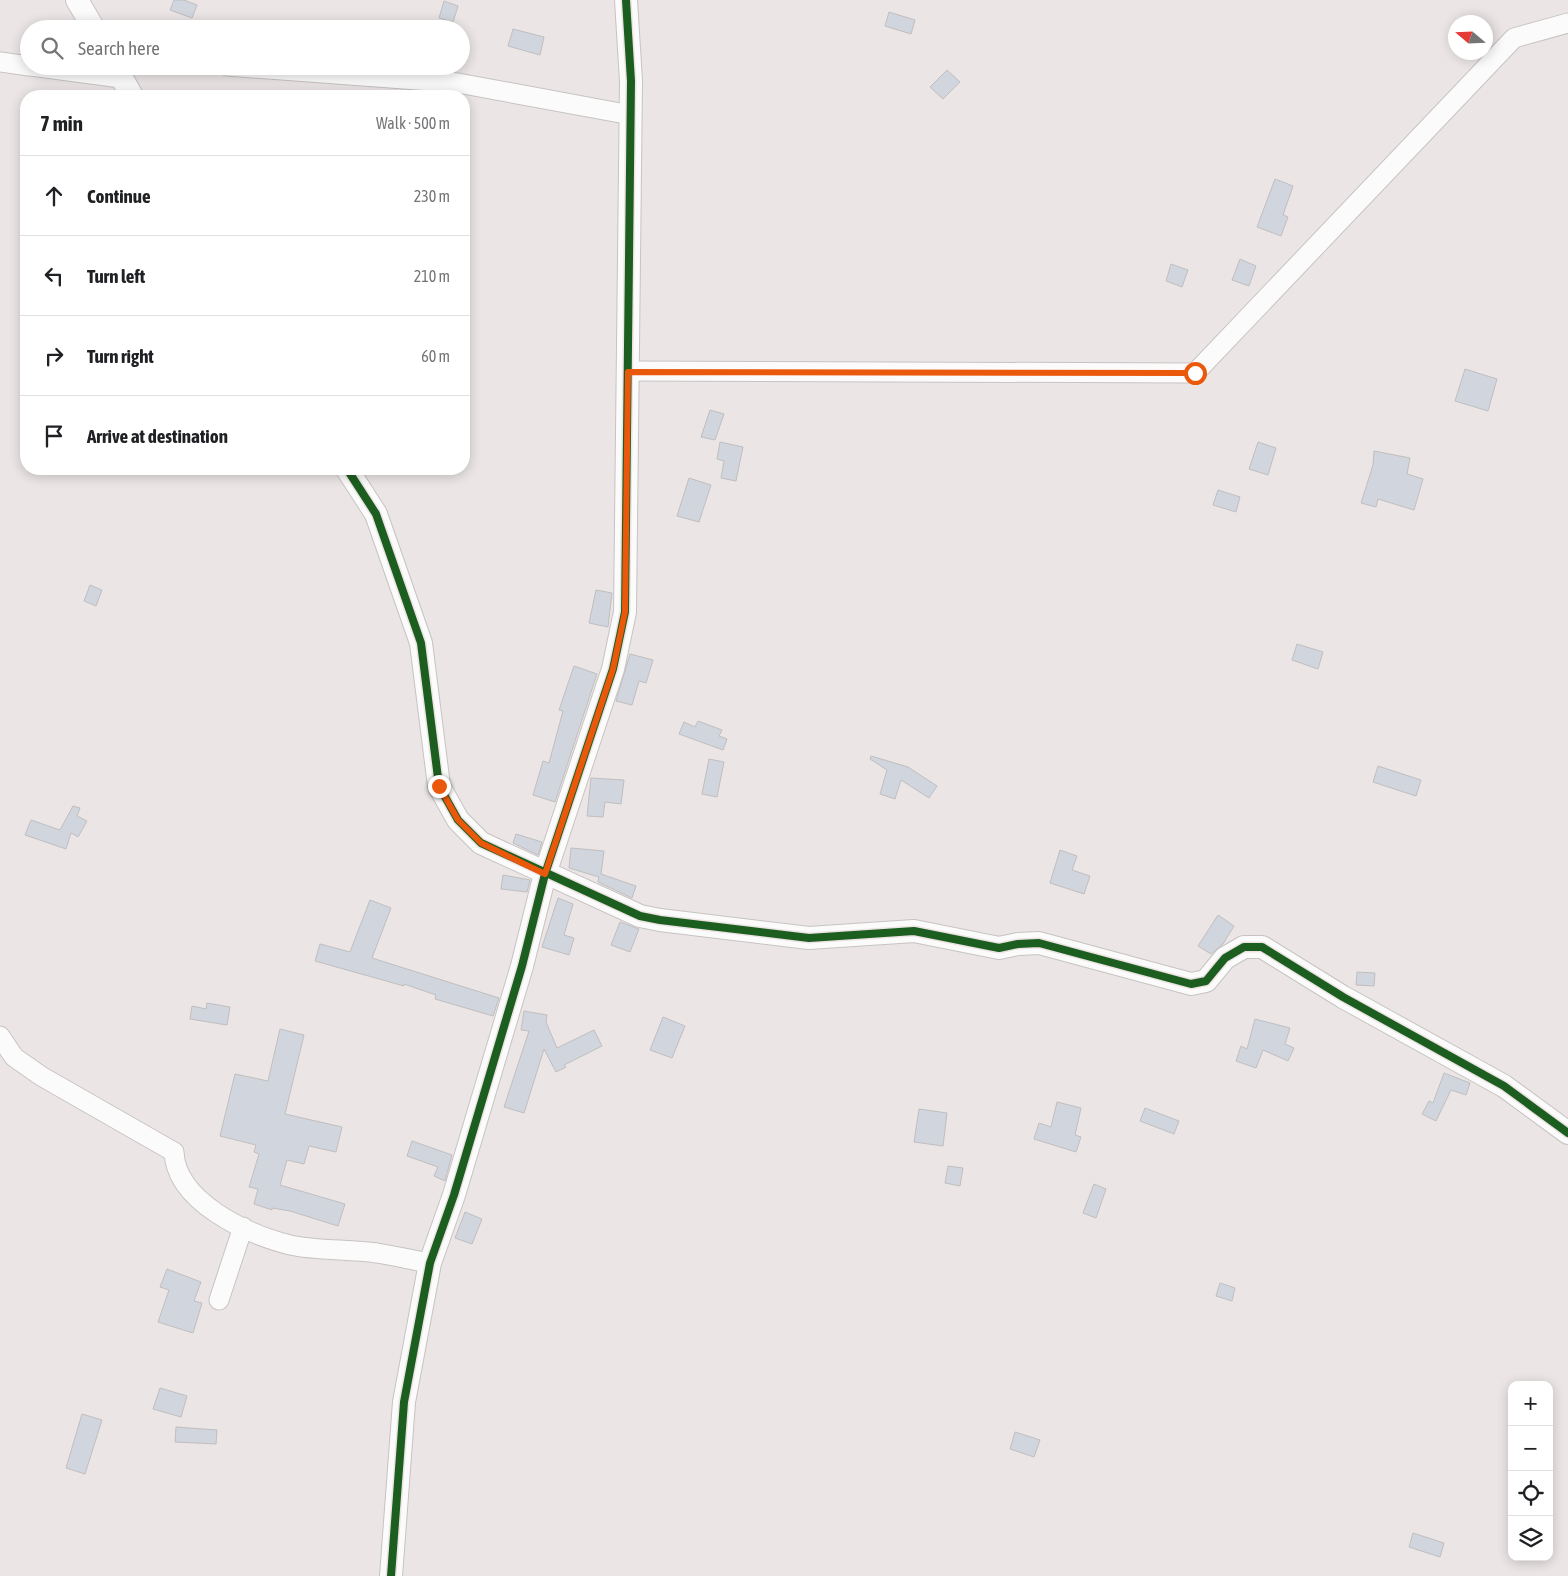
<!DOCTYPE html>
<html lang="en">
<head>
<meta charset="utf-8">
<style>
  :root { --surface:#fff; --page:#f6f6f6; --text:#202124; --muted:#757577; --line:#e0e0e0 }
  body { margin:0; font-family:"Asap Condensed",sans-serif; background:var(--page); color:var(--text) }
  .controls { position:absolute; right:15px; bottom:15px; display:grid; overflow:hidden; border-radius:10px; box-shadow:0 2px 12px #0003 }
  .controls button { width:45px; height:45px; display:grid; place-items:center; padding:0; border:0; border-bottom:1px solid var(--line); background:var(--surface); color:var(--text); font:25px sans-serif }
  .compass { position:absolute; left:1448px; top:15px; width:45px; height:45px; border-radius:50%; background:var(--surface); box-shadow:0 2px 12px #0003; rotate:289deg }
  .stop { position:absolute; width:15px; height:15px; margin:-11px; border:4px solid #ea580c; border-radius:50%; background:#fff }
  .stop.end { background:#ea580c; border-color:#fff; box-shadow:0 1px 5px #0008 }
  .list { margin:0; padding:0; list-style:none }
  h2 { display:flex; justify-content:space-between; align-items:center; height:65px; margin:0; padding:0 20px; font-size:21px }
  h2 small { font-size:16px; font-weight:400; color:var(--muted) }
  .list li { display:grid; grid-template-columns:32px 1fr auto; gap:15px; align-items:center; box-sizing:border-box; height:80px; padding:0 20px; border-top:1px solid var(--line) }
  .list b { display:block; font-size:19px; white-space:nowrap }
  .list em { font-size:16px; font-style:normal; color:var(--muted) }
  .icon { flex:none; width:28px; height:28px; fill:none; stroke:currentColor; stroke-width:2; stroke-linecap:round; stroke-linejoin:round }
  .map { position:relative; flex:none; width:1568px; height:1576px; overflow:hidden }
  .search { position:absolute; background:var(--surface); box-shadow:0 2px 12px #0003; left:20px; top:20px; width:450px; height:55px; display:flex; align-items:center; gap:12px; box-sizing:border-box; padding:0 18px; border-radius:28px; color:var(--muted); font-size:19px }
  .panel { position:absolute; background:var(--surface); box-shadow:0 2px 12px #0003; left:20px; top:90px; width:450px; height:385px; border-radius:20px }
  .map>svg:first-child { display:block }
</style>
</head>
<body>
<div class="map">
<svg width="1568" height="1576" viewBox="0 0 1568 1576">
  <rect width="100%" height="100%" fill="#ebe5e5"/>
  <path fill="#d1d5dd" stroke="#c0bebf" d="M174 0H184L197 5 192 18 170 10Z
    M444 1 458 6 453 22 439 18Z
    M889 12 915 20 911 34 885 26Z
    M513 29 544 37 540 55 508 46Z
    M947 70 960 82 943 99 930 87Z
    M1275 179 1293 186 1283 215 1288 217 1281 236 1257 227Z
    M1240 259 1256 266 1249 286 1232 280Z
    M1171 264 1188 270 1182 287 1166 281Z
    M1465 369 1497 379 1488 411 1455 401Z
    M710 410 724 414 715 440 701 437Z
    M720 442 743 447 736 481 721 478 724 461 717 459Z
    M1258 442 1276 448 1268 475 1249 469Z
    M1374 451 1410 458 1407 474 1423 479 1414 510 1378 499 1376 507 1361 503 1373 465Z
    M689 478 711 485 699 522 677 516Z
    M1218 490 1240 497 1236 512 1213 505Z
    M90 585 102 590 96 606 84 601Z
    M596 590 612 593 608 627 589 623Z
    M1297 644 1323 652 1318 669 1292 660Z
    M630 654 653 660 646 683 639 681 632 705 616 701Z
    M574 666 597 674 555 802 533 795 543 761 549 763 563 711 559 710Z
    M698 721 722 730 719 736 727 739 723 750 679 734 684 722 695 727Z
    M871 756 908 767 937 786 929 798 901 780 895 799 880 794 887 770 870 759Z
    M709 759 724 762 717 797 702 794Z
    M1378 766 1421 780 1416 796 1373 782Z
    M591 778 624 780 621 804 605 802 603 817 587 816Z
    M73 806 80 808 77 816 87 821 78 837 71 833 66 849 25 835 31 820 60 830Z
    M516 834 542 842 538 855 513 843Z
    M571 848 604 851 601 874 636 886 632 898 598 882 599 877 569 868Z
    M1060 850 1077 856 1072 870 1090 876 1084 894 1050 883Z
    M503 875 530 880 527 892 501 889Z
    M558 898 573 904 564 935 574 938 569 955 542 947Z
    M370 900 391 908 372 958 499 998 493 1016 435 999 436 995 404 984V986L315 961 320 944 350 952Z
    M1218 915 1234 926 1223 944 1211 954 1198 946Z
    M620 922 639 929 630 952 611 945Z
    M1357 972 1375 973 1374 986 1356 985Z
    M207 1003 230 1007 227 1025 190 1019 192 1006 206 1009Z
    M524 1011 547 1015 546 1022 557 1048 594 1030 602 1046 564 1065 566 1067 556 1072 544 1049 524 1113 504 1107 529 1031 521 1030Z
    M663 1017 685 1026 672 1058 650 1050Z
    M1255 1019 1290 1028 1285 1044 1294 1048 1288 1061 1263 1050 1256 1068 1236 1061 1241 1046 1247 1049Z
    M280 1029 304 1035 285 1114 342 1127 336 1152 309 1146 304 1164 287 1160 280 1185 345 1204 338 1226 290 1211 272 1208V1210L254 1204 258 1189 249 1187 259 1154 254 1152 256 1145 220 1136 235 1074 268 1081Z
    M1444 1073 1470 1083 1466 1095 1451 1090 1436 1121 1422 1114 1429 1101 1433 1103Z
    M1057 1102 1081 1108 1075 1135 1081 1137 1076 1152 1034 1139 1039 1123 1051 1127Z
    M1145 1108 1179 1121 1174 1134 1140 1121Z
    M919 1109 947 1113 943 1146 914 1142Z
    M412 1141 452 1155 445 1181 434 1176 438 1167 407 1156Z
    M948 1166 963 1168 960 1186 945 1183Z
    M1094 1184 1106 1189 1096 1218 1083 1213Z
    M465 1212 482 1219 472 1244 455 1238Z
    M167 1269 201 1282 194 1301 202 1303 193 1333 158 1322 169 1290 160 1287Z
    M1220 1283 1235 1288 1232 1301 1216 1296Z
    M160 1388 187 1396 181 1417 153 1409Z
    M82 1414 102 1420 85 1474 66 1468Z
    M176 1427 217 1430 216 1444 175 1442Z
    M1015 1432 1040 1440 1034 1457 1010 1449Z
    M1413 1533 1444 1543 1440 1557 1409 1547Z"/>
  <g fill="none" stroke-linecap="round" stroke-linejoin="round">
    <g stroke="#c8c3c3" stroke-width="21">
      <path id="minor" d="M0 62 29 66
        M31 66 121 78 123 68
        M227 66 458 83 631 115
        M628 371 1195 373 1514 38 1568 23
        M0 1036 14 1057 41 1076 174 1152C176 1202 247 1234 290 1245 318 1251 348 1249 377 1253 395 1256 413 1260 430 1263
        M219 1300 243 1227"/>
    </g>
    <g stroke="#c8c3c3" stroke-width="24">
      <path id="tertiary" d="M77 0 94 29
        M115 66 132 96
        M347 469 376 514 421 643 439 786 458 820 481 843 640 916 660 920 809 938 914 931 999 948 1018 944 1039 943 1191 984 1206 981 1225 958 1244 947H1262L1343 997 1504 1086 1568 1133
        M391 1576 404 1402 430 1263 454 1195 522 966 545 874 613 669 625 612 631 81 626 0"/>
    </g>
    <use href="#minor" stroke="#fcfbfb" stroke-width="19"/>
    <use href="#tertiary" stroke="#fcfbfb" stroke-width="22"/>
    <g stroke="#ede3e3" stroke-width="11">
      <path id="cycleway" d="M347 469 376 514 421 643 439 786 458 820 481 843 640 916 660 920 809 938 914 931 999 948 1018 944 1039 943 1191 984 1206 981 1225 958 1244 947H1262L1343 997 1504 1086 1568 1133
        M391 1576 404 1402 430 1263 454 1195 522 966 545 874 613 669 625 612 631 81 626 0"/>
    </g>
    <use href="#cycleway" stroke="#1b5e20" stroke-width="8"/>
  </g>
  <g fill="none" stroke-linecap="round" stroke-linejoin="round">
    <path stroke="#ea580c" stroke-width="6" d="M439 786 458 820 481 843 545 874 613 669 625 612 628 372 1195 373"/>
  </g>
</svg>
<div class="controls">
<button>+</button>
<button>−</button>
<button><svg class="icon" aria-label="locate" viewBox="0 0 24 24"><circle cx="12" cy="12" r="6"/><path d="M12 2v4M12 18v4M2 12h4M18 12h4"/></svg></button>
<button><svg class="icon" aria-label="layers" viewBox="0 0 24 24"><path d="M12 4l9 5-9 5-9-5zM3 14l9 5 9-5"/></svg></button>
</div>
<svg class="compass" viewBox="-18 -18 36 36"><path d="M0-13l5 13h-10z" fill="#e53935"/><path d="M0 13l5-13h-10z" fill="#757577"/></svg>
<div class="stop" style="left:1195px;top:373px"></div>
<div class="stop end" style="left:439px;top:786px"></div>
<div class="search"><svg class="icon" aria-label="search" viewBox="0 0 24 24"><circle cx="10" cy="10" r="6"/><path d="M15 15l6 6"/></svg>Search here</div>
<section class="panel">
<h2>7 min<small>Walk · 500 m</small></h2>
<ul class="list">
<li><svg class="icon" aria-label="ahead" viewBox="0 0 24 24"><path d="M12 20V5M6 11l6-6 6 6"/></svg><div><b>Continue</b></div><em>230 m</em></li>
<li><svg class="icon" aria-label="left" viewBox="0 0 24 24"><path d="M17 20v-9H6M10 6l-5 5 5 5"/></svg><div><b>Turn left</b></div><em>210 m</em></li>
<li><svg class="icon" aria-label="right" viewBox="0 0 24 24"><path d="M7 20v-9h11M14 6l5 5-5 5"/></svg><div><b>Turn right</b></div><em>60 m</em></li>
<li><svg class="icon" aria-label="arrive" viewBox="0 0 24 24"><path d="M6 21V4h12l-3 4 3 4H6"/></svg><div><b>Arrive at destination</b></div></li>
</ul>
</section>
</div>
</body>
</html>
